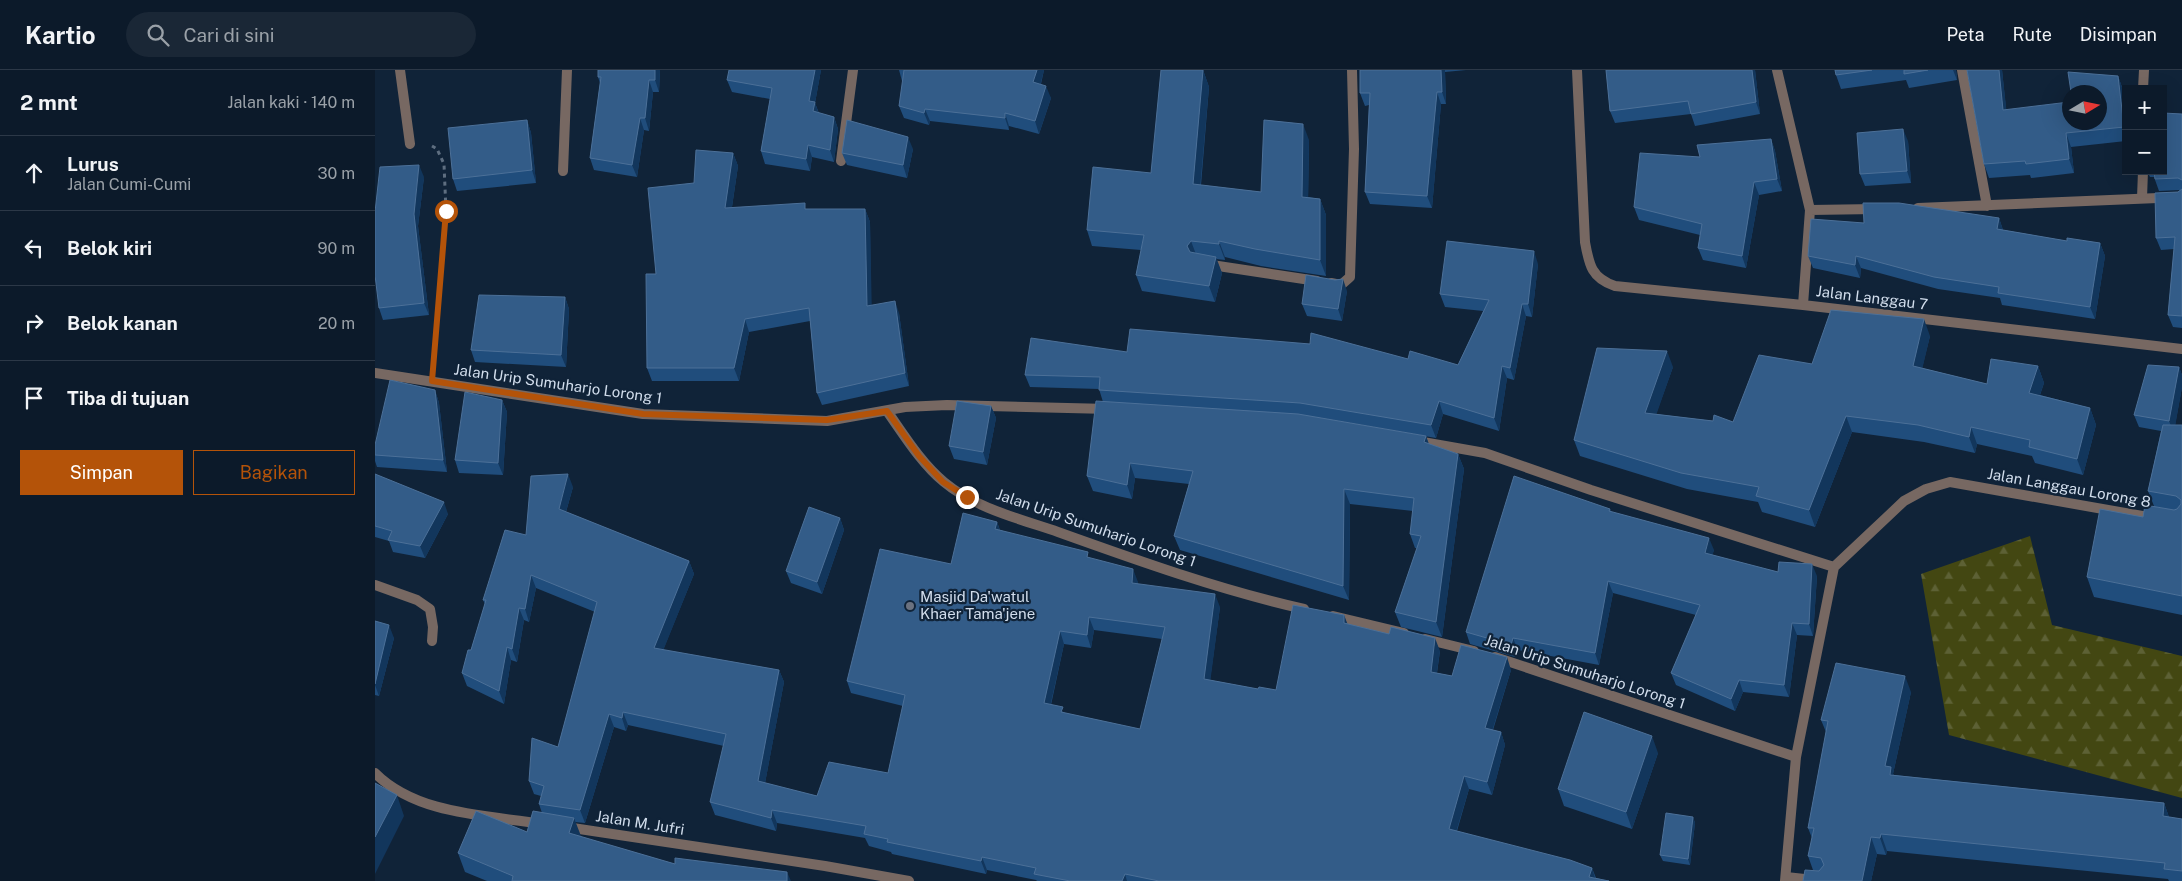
<!DOCTYPE html>
<html lang="id">
<head>
<meta charset="utf-8">
<style>
  :root { --surface:#0c1a2a; --page:#1a2736; --text:#f1f3f6; --muted:#9aa1a8; --line:#2c3847; --accent:#b45309 }
  body { margin:0; font-family:"Public Sans",sans-serif; background:var(--page); color:var(--text) }
  .controls { position:absolute; right:15px; top:15px; display:grid; overflow:hidden; border-radius:0px; box-shadow:0 5px 20px #0002 }
  .controls button { width:45px; height:45px; display:grid; place-items:center; padding:0; border:0; border-bottom:1px solid var(--line); background:var(--surface); color:var(--text); font:25px sans-serif }
  .compass { position:absolute; left:1687px; top:15px; width:45px; height:45px; border-radius:50%; background:var(--surface); box-shadow:0 5px 20px #0002; rotate:80deg }
  .stop { position:absolute; width:15px; height:15px; margin:-11px; border:4px solid #b45309; border-radius:50%; background:#fff }
  .stop.end { background:#b45309; border-color:#fff; box-shadow:0 1px 5px #0008 }
  .list { margin:0; padding:0; list-style:none }
  h2 { display:flex; justify-content:space-between; align-items:center; height:65px; margin:0; padding:0 20px; font-size:21px }
  h2 small { font-size:16px; font-weight:400; color:var(--muted) }
  .list li { display:grid; grid-template-columns:32px 1fr auto; gap:15px; align-items:center; box-sizing:border-box; height:75px; padding:0 20px; border-top:1px solid var(--line) }
  .list b { display:block; font-size:19px; white-space:nowrap }
  .list p { margin:0; font-size:16px; white-space:nowrap; color:var(--muted) }
  .list em { font-size:16px; font-style:normal; color:var(--muted) }
  .actions { display:flex; gap:10px; padding:15px 20px }
  .actions a { flex:1; padding:11px 0; border:1px solid var(--accent); border-radius:0px; text-align:center; font-size:18px; color:var(--accent) }
  .actions .main { background:var(--accent); color:#fff }
  .icon { flex:none; width:28px; height:28px; fill:none; stroke:currentColor; stroke-width:2; stroke-linecap:round; stroke-linejoin:round }
  .map { position:relative; flex:none; width:1807px; height:811px; overflow:hidden }
  header { display:flex; align-items:center; gap:30px; box-sizing:border-box; height:70px; padding:0 25px; background:var(--surface); border-bottom:1px solid var(--line) }
  header strong { font-size:24px }
  nav { display:flex; gap:28px; margin-inline-start:auto; font-size:18px }
  .search { width:350px; height:45px; background:var(--page); display:flex; align-items:center; gap:12px; box-sizing:border-box; padding:0 18px; border-radius:28px; color:var(--muted); font-size:19px }
  main { display:flex }
  aside { flex:1; background:var(--surface) }
  .map>svg:first-child { display:block }
</style>
</head>
<body>
<header>
<strong>Kartio</strong>
<div class="search"><svg class="icon" aria-label="search" viewBox="0 0 24 24"><circle cx="10" cy="10" r="6"/><path d="M15 15l6 6"/></svg>Cari di sini</div>
<nav><a>Peta</a><a>Rute</a><a>Disimpan</a></nav>
</header>
<main>
<aside>
<h2>2 mnt<small>Jalan kaki · 140 m</small></h2>
<ul class="list">
<li><svg class="icon" aria-label="ahead" viewBox="0 0 24 24"><path d="M12 20V5M6 11l6-6 6 6"/></svg><div><b>Lurus</b><p>Jalan Cumi-Cumi</p></div><em>30 m</em></li>
<li><svg class="icon" aria-label="left" viewBox="0 0 24 24"><path d="M17 20v-9H6M10 6l-5 5 5 5"/></svg><div><b>Belok kiri</b></div><em>90 m</em></li>
<li><svg class="icon" aria-label="right" viewBox="0 0 24 24"><path d="M7 20v-9h11M14 6l5 5-5 5"/></svg><div><b>Belok kanan</b></div><em>20 m</em></li>
<li><svg class="icon" aria-label="arrive" viewBox="0 0 24 24"><path d="M6 21V4h12l-3 4 3 4H6"/></svg><div><b>Tiba di tujuan</b></div></li>
</ul>
<div class="actions"><a class="main">Simpan</a><a>Bagikan</a></div>
</aside>
<div class="map">
<svg width="1807" height="811" viewBox="0 0 1807 811">
  <defs>
    <pattern id="forest-firs" width="22" height="20" patternUnits="userSpaceOnUse" patternTransform="scale(1.25)"><rect width="22" height="20" fill="#434712"/><path d="M5 1l3.5 6h-7zM16 11l3.5 6h-7z" fill="#5d6135"/></pattern>
  </defs>
  <rect width="100%" height="100%" fill="#102338"/>
  <path fill="url(#forest-firs)" d="M1655 466 1677 555 1807 586V728L1574 665 1546 504Z"/>
  <g fill="none" stroke-linecap="round" stroke-linejoin="round">
    <path stroke="#5e6e80" stroke-width="3" stroke-dasharray="4 4" stroke-linecap="butt" d="M57 76 62 79 69 94 71 141 58 290"/>
    <path stroke="#776862" stroke-width="10" d="M25 0 35 74
      M1202 0 1210 172C1214 194 1216 208 1240 216L1428 235 1807 279
      M1402 0 1435 140 1428 235
      M1587 0 1612 136
      M1768 19 1769 0
      M466 91 478 0
      M188 101 192 0
      M1767 128 1768 101
      M1543 138 1807 127
      M1435 140 1501 139
      M830 194 942 211
      M956 213 966 215 975 207 979 79 977 0
      M0 303 268 344 452 351 530 337 572 335 734 339
      M512 341C529 365 546 393 569 412 600 438 645 449 683 462 764 491 845 520 929 539
      M1042 371 1110 383 1216 420 1459 497
      M0 515 42 530 55 539 58 557 57 571
      M958 546 1029 563
      M1050 569 1099 581
      M1120 587 1421 687
      M0 703C42 745 112 745 167 754
      M191 757 450 796 534 811
      M1411 807 1448 811
      M1410 811 1421 687 1459 497 1529 431 1551 419 1575 412 1779 448"/>
  </g>
  <path fill="#204d7c" fill-rule="evenodd" d="M285 0 284 22H278L274 61 269 60 262 107 219 100 215 88 225 13 223 7Z
    M446 0 440 33 444 43 459 47 463 59 459 92 437 87 435 101 390 94 386 81 395 29 357 22 352 10Z
    M524 0H669L666 14 676 28 664 64 634 56V60L555 51 554 55 529 48 524 36 528 11H527Z
    M828 0 834 17 826 115 886 122 934 70 933 127 945 129 951 145V206L886 196 850 187V190L841 189 847 203 840 232 767 221 761 205 766 180 717 176 712 160 776 103Z
    M985 0H1091L1070 2 1071 34H1066L1057 138 995 134 990 122 994 35 990 36 985 23Z
    M1231 0H1380L1385 44 1320 56 1316 44 1240 53 1235 41Z
    M1460 0H1581L1582 10 1534 18 1531 10 1466 19 1461 5Z
    M1592 0H1627L1631 39 1694 52 1743 6 1748 20 1751 41V71L1696 77 1699 103 1656 108 1655 105 1614 108 1609 94Z
    M1807 44V258L1798 257 1793 245 1799 179 1786 180 1781 168 1803 122 1805 120 1784 121 1779 107H1775L1772 101H1788Z
    M152 50 156 63 161 113 82 121 78 109Z
    M1396 69 1400 81 1407 121 1384 125 1371 198 1328 190 1323 178 1325 165 1264 150 1259 137 1325 87Z
    M1533 71 1536 113 1490 116 1485 104Z
    M538 79 532 108 472 95 467 83Z
    M358 83 363 96 357 137 432 139H490L495 152 496 235 524 243 534 316 447 335 442 323 435 251 374 262 364 311H277L272 298 281 204 319 113Z
    M49 107 43 156 54 245 8 250 4 238Z
    M1624 148 1628 160 1692 171 1725 173 1730 186 1720 249 1627 235 1625 228 1563 219 1486 198 1485 208 1438 198 1433 186 1489 153Z
    M1163 194 1157 247 1151 246 1139 310 1132 308 1124 361 1068 344 1061 368 930 345 1051 366 1054 374 1083 384 1089 399 1067 567 1026 557 1020 542 1042 478H1040L1035 464 1038 441 975 434 974 530 805 480 799 466 814 414 760 408 757 429 718 421 712 406 728 332 724 319 655 317 650 305 752 282 1033 289 1083 295 1108 241 1070 237 1065 224Z
    M972 221 967 251 932 246 927 234Z
    M190 227 194 239 191 297 100 292 96 280Z
    M1555 266 1547 298 1612 314 1663 296 1669 313 1665 325 1715 338 1721 355 1708 405 1660 393 1657 386 1602 374 1600 383 1549 372 1477 362 1440 457 1387 442 1383 432 1312 419 1205 386 1199 370 1298 297 1281 344 1338 351 1358 352 1437 294Z
    M1804 297 1807 305V317L1800 355H1807V545L1719 527 1712 507 1779 436 1773 421 1786 361 1764 357 1759 345Z
    M60 320 64 333 72 402 2 397 0 391V375Z
    M127 330 132 342 128 405 84 403 80 390Z
    M616 336 621 348 612 395 579 389 574 376Z
    M0 404 73 444 50 488 18 482 14 471 0 467Z
    M198 417 191 442 314 491 319 504 288 580 404 600 409 612 390 713 442 726 513 703 528 636 476 623 472 611 576 494 622 452 625 460 715 488 763 512V514L845 537 835 610 883 619 901 620 969 545 972 554 1065 581 1062 603 1077 606 1136 600 1118 660 1126 662 1130 675 1117 725 1094 719 1082 761 1217 798 1221 808 1234 811H662L661 810 612 800 611 804 517 784 516 782 494 776 490 768 402 753 401 761 340 745 335 732 349 676 253 655 251 661 239 657 210 753 200 752 205 767 300 794 416 811H112L90 802 83 783 152 762 167 743 164 734 166 726 159 724 154 711 183 677 220 542 161 518 154 552 149 550 142 592 136 590 129 634 92 616 87 603 96 580 110 534 108 530 151 465ZM719 560 787 569 765 659 690 643 676 635 689 574 716 578Z
    M1235 439 1236 442 1339 480 1337 485 1403 502 1442 506 1438 566 1422 565 1414 627 1368 622 1360 641 1301 615 1296 603 1321 545 1238 523 1224 595 1143 580 1140 587 1095 574 1091 562Z
    M465 448 469 460 447 524 416 513 411 501Z
    M0 551 19 568 4 626 0 625Z
    M1536 622 1518 704 1519 705 1789 733 1794 747 1807 749V811H1794L1793 809 1512 781 1511 785 1502 784 1496 811 1438 800 1433 786 1437 768 1433 758 1451 662 1446 650Z
    M1283 683 1257 759 1189 736 1183 719Z
    M1318 747 1320 753 1315 795 1288 791 1285 785Z"/>
  <path fill="#12365c" d="M280 0H285L284 22 280 10Z
    M440 0H446L440 33 444 44 439 42 434 31Z
    M662 0H669L663 24 658 12Z
    M828 0 834 17 824 130 818 114Z
    M1066 0H1070V2L1071 34 1067 22Z
    M1377 0H1380L1385 44 1381 32Z
    M1578 0H1581L1582 10Z
    M1624 0H1627L1633 54 1628 40Z
    M1743 6 1748 20 1751 41V60L1749 57Z
    M274 10 278 22 274 61 270 48Z
    M671 16 676 28 664 64 660 51Z
    M1062 22 1066 34 1057 138 1052 126Z
    M550 39 555 51 554 55 549 43Z
    M630 43 634 56V60L630 48Z
    M459 47 463 59 459 92 455 80Z
    M265 48 269 60 262 107 257 95Z
    M152 50 156 63 161 113 157 100Z
    M928 54 934 70 933 143 927 127Z
    M1528 59 1533 71 1536 113 1532 101Z
    M1691 63 1696 77 1699 103 1694 89Z
    M533 67 538 79 532 108 528 95Z
    M1396 69 1400 81 1407 121 1402 109Z
    M433 75 437 87 435 101 431 89Z
    M358 83 363 96 355 150 350 138Z
    M44 95 49 107 43 156 54 245 49 233 39 144Z
    M1379 112 1384 125 1371 198 1367 186Z
    M945 129 951 145V206L945 190Z
    M490 139 495 152 497 249 492 236Z
    M1624 148 1628 160 1622 159Z
    M816 171 822 187 818 192 812 176Z
    M844 171 850 187V190L844 174Z
    M1725 173 1730 186 1720 249 1715 237Z
    M1159 181 1163 194 1157 247 1153 234Z
    M1481 186 1486 198 1485 208 1480 195Z
    M841 187 847 203 840 232 834 216Z
    M968 209 972 221 967 251 963 239Z
    M190 227 194 239 191 297 186 285Z
    M520 231 524 243 534 316 530 303Z
    M1147 234 1151 246 1139 310 1135 298Z
    M370 249 374 262 364 311 359 298Z
    M1549 249 1555 266 1544 313 1538 296Z
    M1292 281 1298 297 1276 360 1270 343Z
    M1127 296 1132 308 1124 361 1119 348Z
    M1663 296 1669 313 1660 339 1654 323Z
    M1804 297 1807 305V317L1799 363 1794 351Z
    M60 320 64 333 72 402 68 390Z
    M127 330 132 342 128 405 123 393Z
    M1064 331 1068 344 1061 368 1056 355Z
    M616 336 621 348 612 395 608 382Z
    M1715 338 1721 355 1708 405 1702 389Z
    M1471 346 1477 362 1440 457 1434 440Z
    M1596 357 1602 374 1600 383 1594 367Z
    M1051 366 1056 381 1049 372Z
    M1083 384 1089 399 1067 567 1061 552Z
    M755 393 760 408 757 429 752 415Z
    M193 404 198 417 188 452 184 439Z
    M969 419 975 434 974 530 968 516Z
    M69 432 73 444 50 488 45 476Z
    M465 448 469 460 447 524 442 512Z
    M622 452 626 464 620 459Z
    M1334 468 1339 480 1335 495 1330 483Z
    M314 491 319 504 284 591 279 578Z
    M1437 494 1442 506 1438 566 1434 554Z
    M758 499 763 512 762 526 757 513Z
    M156 505 161 518 154 552 150 539Z
    M1233 511 1238 523 1224 595 1220 583Z
    M840 524 845 537 834 621 829 609Z
    M144 538 149 550 142 592 137 579Z
    M969 545 974 558 969 553Z
    M714 547 719 560 716 578 712 565Z
    M1417 553 1422 565 1414 627 1409 615Z
    M14 555 19 568 4 626 0 615Z
    M685 561 689 574 673 646 669 633Z
    M1060 568 1065 581 1060 615 1056 602Z
    M1138 568 1143 580 1140 587 1136 575Z
    M132 577 136 590 129 634 124 621Z
    M1132 587 1136 600 1114 671 1110 658Z
    M404 600 409 612 388 724 383 711Z
    M1530 606 1536 622 1518 704 1522 714 1521 721 1510 696Z
    M1364 610 1368 622 1360 641 1356 629Z
    M248 642 253 655 251 661 247 648Z
    M234 644 239 657 210 753 205 740Z
    M1126 662 1130 675 1117 725 1112 712Z
    M1277 666 1283 683 1257 759 1251 742Z
    M1089 706 1094 719 1078 772 1074 759Z
    M22 725 29 746 0 804V767Z
    M1789 733 1795 750 1788 746Z
    M397 740 402 753 401 761 396 748Z
    M1318 747 1320 753 1315 795 1313 789Z
    M199 748 206 766 201 782 194 763Z
    M1506 764 1512 781 1511 785 1505 768Z
    M1496 767 1502 784 1496 811H1487Z
    M607 787 612 800 611 804 606 791Z
    M1217 798 1221 811 1214 807Z
    M412 802 416 811H412Z
    M750 804 752 811H747Z"/>
  <path fill="#335c88" stroke="#4c7098" fill-rule="evenodd" d="M223 0H280V10H274L270 48H265L257 95 215 88 226 7H223Z
    M354 0H440L434 31 440 32 438 41 459 47 455 80 433 75 431 89 386 81 397 18 352 10Z
    M529 0H662L658 12 671 16 660 51 630 43V48L550 39 549 43 524 36Z
    M786 0H828L818 114 886 122 889 50 928 54 927 127 945 129V190L880 179 844 171V174L816 171 812 176 815 182 841 187 834 216 761 205 769 165 712 160 718 97 776 103Z
    M985 0H1066L1067 22H1062L1052 126 990 122 995 23H985Z
    M1231 0H1377L1381 32 1316 44 1313 31 1235 41Z
    M1460 0H1497L1461 5Z
    M1529 0H1553L1529 4Z
    M1592 0H1624L1628 40 1694 32V52H1724V22H1696L1693 2 1743 6 1749 57 1691 63 1694 89 1651 94 1650 91 1609 94Z
    M1788 43 1807 44V110L1803 108 1780 109 1779 101H1788Z
    M152 50 157 100 78 109 73 58Z
    M472 50 533 67 528 95 467 83Z
    M1528 59 1532 101 1485 104 1482 63Z
    M1396 69 1402 109 1379 112 1367 186 1323 178 1327 154 1259 137 1265 83 1325 87 1322 75Z
    M321 80 358 83 350 138 430 133V139H490L492 236 520 231 530 303 442 323 434 238 370 249 359 298H272L271 204H281L273 118 319 113Z
    M44 95 39 144 49 233 4 238 0 205V142L5 97Z
    M1807 119V246L1793 245 1800 167 1781 168 1780 123 1803 122Z
    M1488 133H1524L1624 148 1622 159 1692 171V168L1725 173 1715 237 1623 223 1624 217 1559 207 1481 186 1480 195 1433 186 1436 149 1489 153Z
    M1072 171 1159 181 1153 234H1147L1135 298 1127 296 1119 348 1064 331 1056 355 925 333 724 320 725 307 650 305 656 268 752 282 755 259 935 274 936 263 1033 289 1035 281 1083 295 1114 230 1065 224Z
    M931 205 960 210 968 209 963 239 927 234Z
    M104 225 190 227 186 285 96 280Z
    M1456 240 1549 249 1538 296 1612 314 1616 289 1663 296 1654 323 1715 338 1702 389 1654 377 1655 370 1596 357 1594 367 1543 355 1471 346 1434 440 1381 426 1384 417 1306 403 1199 370 1222 278 1292 281 1270 343 1338 351 1339 345 1358 352 1384 285 1437 294Z
    M1773 295 1804 297 1794 351 1759 345Z
    M15 310 60 320 68 390 0 385V375Z
    M90 322 127 330 123 393 80 390Z
    M582 331 616 336 608 382 574 376Z
    M721 331 923 344 1051 366 1049 372 1083 384 1061 552 1020 542 1046 466 1035 464 1039 428 969 419 968 516 799 466 818 401 755 393 752 415 712 406Z
    M1788 355H1807V526L1712 507 1725 439 1768 447 1770 435 1799 440 1802 439 1806 434V430L1801 426 1773 421Z
    M0 404 69 432 45 476 13 470 17 461 0 456Z
    M193 404 184 439 314 491 279 578 404 600 383 711 442 726 454 692 513 703 530 625 472 611 505 479 576 494 588 443 622 452 620 459 713 482 712 487 758 499 757 513 840 524 829 609 883 619 884 617 901 620 918 535 969 545V553L1014 564 1016 557 1060 568 1056 602 1077 606 1086 575 1132 587 1110 658 1126 662 1112 712 1089 706 1074 759 1195 790 1217 798 1214 807 1234 811H784L750 804 747 811H695L659 804 661 798 607 787 606 791 512 772 513 769 489 764 491 756 397 740 396 748 335 732 351 664 248 642 247 648 234 644 205 740 164 734 169 716 154 711 157 668 183 677 222 532 156 505 150 539 144 538 137 579 132 577 124 621 87 603 93 580H96L111 530H108L130 460 151 465 156 406ZM714 547 790 557 765 659 686 642 688 637 669 633 685 561 712 565Z
    M1139 406 1235 439 1234 441 1334 468 1330 483 1403 502 1404 492 1437 494 1434 554 1417 553 1409 615 1364 610 1356 629 1296 603 1325 535 1233 511 1220 583 1138 568 1136 575 1091 562Z
    M434 437 465 448 442 512 411 501Z
    M0 551 14 555 0 614Z
    M1461 593 1530 606 1510 696 1516 697 1515 705 1789 733 1788 746 1807 749V801L1789 799 1790 793 1506 764 1505 768 1496 767 1487 811H1428L1430 800 1444 801 1449 795 1446 788 1433 786 1439 758H1433L1453 651 1446 650Z
    M1209 642 1277 666 1251 742 1183 719Z
    M0 713 22 725 0 767Z
    M101 741 152 762 158 741 199 748 194 763 300 794V788L412 802V811H137L138 806 83 783Z
    M1291 743 1318 747 1313 789 1285 785Z"/>
  <g fill="none" stroke-linecap="round" stroke-linejoin="round">
    <path stroke="#b45309" stroke-width="6" d="M71 141 57 311 268 344 452 350 512 341 544 386 568 412 592 427"/>
  </g>
  <circle fill="#6b7280" stroke="#102338" stroke-width="2" cx="535" cy="536" r="5"/>
  <g text-anchor="middle" stroke-width="4.5" stroke-linejoin="round" paint-order="stroke">
    <g font-size="15" fill="#d1ddec" stroke="#102338">
      <text transform="translate(1497 228) rotate(7)" y="5">Jalan Langgau 7</text>
      <text transform="translate(183 314) rotate(8)" y="5">Jalan Urip Sumuharjo Lorong 1</text>
      <text transform="translate(1694 418) rotate(10)" y="5">Jalan Langgau Lorong 8</text>
      <text transform="translate(721 458) rotate(19)" y="5">Jalan Urip Sumuharjo Lorong 1</text>
      <text transform="translate(1210 602) rotate(18)" y="5">Jalan Urip Sumuharjo Lorong 1</text>
      <text transform="translate(265 753) rotate(9)" y="5">Jalan M. Jufri</text>
    </g>
    <g font-size="15" fill="#d1ddec" stroke="#102338" text-anchor="start">
      <text x="545" y="532">Masjid Da'watul<tspan x="545" dy="17">Khaer Tama'jene</tspan></text>
    </g>
  </g>
</svg>
<div class="controls">
<button>+</button>
<button>−</button>
</div>
<svg class="compass" viewBox="-18 -18 36 36"><path d="M0-13l5 13h-10z" fill="#e53935"/><path d="M0 13l5-13h-10z" fill="#9aa1a8"/></svg>
<div class="stop" style="left:71px;top:141px"></div>
<div class="stop end" style="left:592px;top:427px"></div>
</div>
</main>
</body>
</html>
